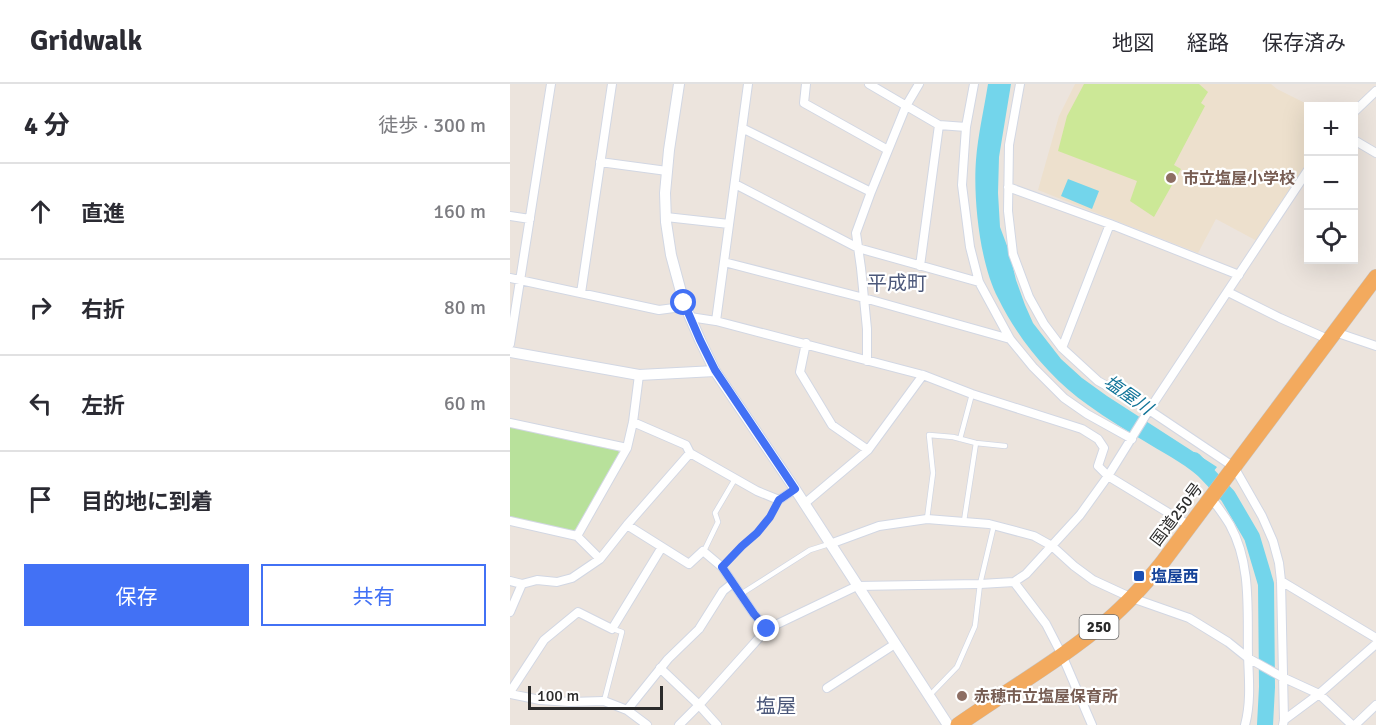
<!DOCTYPE html>
<html lang="ja">
<head>
<meta charset="utf-8">
<style>
  :root { --surface:#fff; --page:#f2f2f3; --text:#2b2b33; --muted:#7c7c81; --line:#e1e1e2; --accent:#4271f5 }
  body { margin:0; font-family:Signika,"Noto Sans JP",sans-serif; background:var(--page); color:var(--text) }
  .controls { position:absolute; right:18px; top:18px; display:grid; overflow:hidden; border-radius:0px; box-shadow:0 6px 24px #0002 }
  .controls button { width:54px; height:54px; display:grid; place-items:center; padding:0; border:0; border-bottom:2px solid var(--line); background:var(--surface); color:var(--text); font:30px sans-serif }
  .scale { position:absolute; left:18px; bottom:15px; width:135px; box-sizing:border-box; padding-left:6px; border:3px solid #2b2b2b; border-top:0; font-size:16px; line-height:21px; white-space:nowrap; color:#2b2b2b; -webkit-text-stroke:4px #fff; paint-order:stroke }
  .stop { position:absolute; width:18px; height:18px; margin:-14px; border:4px solid #4271f5; border-radius:50%; background:#fff }
  .stop.end { background:#4271f5; border-color:#fff; box-shadow:0 2px 6px #0008 }
  .list { margin:0; padding:0; list-style:none }
  h2 { display:flex; justify-content:space-between; align-items:center; height:78px; margin:0; padding:0 24px; font-size:26px }
  h2 small { font-size:20px; font-weight:400; color:var(--muted) }
  .list li { display:grid; grid-template-columns:39px 1fr auto; gap:18px; align-items:center; box-sizing:border-box; height:96px; padding:0 24px; border-top:2px solid var(--line) }
  .list b { display:block; font-size:22px; white-space:nowrap }
  .list em { font-size:20px; font-style:normal; color:var(--muted) }
  .actions { display:flex; gap:12px; padding:18px 24px }
  .actions a { flex:1; padding:14px 0; border:2px solid var(--accent); border-radius:0px; text-align:center; font-size:21px; color:var(--accent) }
  .actions .main { background:var(--accent); color:#fff }
  .icon { flex:none; width:33px; height:33px; fill:none; stroke:currentColor; stroke-width:2; stroke-linecap:round; stroke-linejoin:round }
  .map { position:relative; flex:none; width:866px; height:641px; overflow:hidden }
  header { display:flex; align-items:center; gap:36px; box-sizing:border-box; height:84px; padding:0 30px; background:var(--surface); border-bottom:2px solid var(--line) }
  header strong { font-size:28px }
  nav { display:flex; gap:33px; margin-inline-start:auto; font-size:21px }
  main { display:flex }
  aside { flex:1; background:var(--surface) }
  .map>svg:first-child { display:block }
</style>
</head>
<body>
<header>
<strong>Gridwalk</strong>
<nav><a>地図</a><a>経路</a><a>保存済み</a></nav>
</header>
<main>
<aside>
<h2>4 分<small>徒歩 · 300 m</small></h2>
<ul class="list">
<li><svg class="icon" aria-label="ahead" viewBox="0 0 24 24"><path d="M12 20V5M6 11l6-6 6 6"/></svg><div><b>直進</b></div><em>160 m</em></li>
<li><svg class="icon" aria-label="right" viewBox="0 0 24 24"><path d="M7 20v-9h11M14 6l5 5-5 5"/></svg><div><b>右折</b></div><em>80 m</em></li>
<li><svg class="icon" aria-label="left" viewBox="0 0 24 24"><path d="M17 20v-9H6M10 6l-5 5 5 5"/></svg><div><b>左折</b></div><em>60 m</em></li>
<li><svg class="icon" aria-label="arrive" viewBox="0 0 24 24"><path d="M6 21V4h12l-3 4 3 4H6"/></svg><div><b>目的地に到着</b></div></li>
</ul>
<div class="actions"><a class="main">保存</a><a>共有</a></div>
</aside>
<div class="map">
<svg width="866" height="641" viewBox="0 0 866 641">
  <rect width="100%" height="100%" fill="#ece4dd"/>
  <path fill="#ede0cd" d="M565 0H761L767 5 801 22H798V81L747 157 706 135 688 169 528 106 549 32Z"/>
  <path fill="#b8e19b" d="M0 343 108 366 110 371 66 445 62 447 0 435Z"/>
  <path fill="#cce897" d="M574 0H689L698 8 691 19 695 22 664 81 671 85 644 133 620 117 627 97 548 67 557 32Z"/>
  <path fill="#73d5eb" d="M478 0H501L489 73 488 109 490 143 499 167 506 196 515 221 523 239 551 275 572 294 597 312 707 383 695 398C678 382 659 372 639 360 618 347 597 335 578 321 541 295 508 255 488 214 470 180 463 115 466 76 468 51 474 25 478 0Z
    M558 95 589 107 582 125 551 112Z"/>
  <g fill="none" stroke-linecap="round" stroke-linejoin="round">
    <path stroke="#73d5eb" stroke-width="16" d="M684 376 718 412 742 453 756 500 757 603 755 641"/>
    <g stroke="#d2d7e3" stroke-width="6">
      <path id="service" d="M450 355 462 310
        M417 435 423 389 419 351 443 353 466 359 495 362
        M454 437 466 359
        M194 467 208 438 205 429 225 395
        M212 483 232 462 247 449 260 433 269 416
        M231 510 300 466 319 460
        M420 611 447 583 465 542 470 500 484 441
        M94 617 112 548 103 545"/>
    </g>
    <g stroke="#d2d7e3" stroke-width="10">
      <path id="minor" d="M296 0 294 19 378 66
        M359 0 429 41 456 43
        M464 0 456 43 452 101 460 163 469 198 500 255 523 283 554 314 577 330 622 355
        M510 0 499 61 498 127 503 170 519 213 534 240 552 264 588 297 639 326 724 383 752 432 763 457 769 479 771 497 774 636 773 641
        M844 28 866 7
        M232 44 361 108
        M844 56 866 69
        M90 78 157 87
        M225 100 348 164 469 198
        M498 103 600 140 729 191
        M0 132 20 135
        M156 133 219 140
        M214 178 354 214 500 255
        M410 182 429 41
        M0 194 149 226 164 224 174 219
        M718 208 770 234 820 256
        M71 209 102 0
        M180 233 206 237 413 291 462 310 572 345 588 355 594 364 588 382 598 392 680 442
        M206 237 238 0
        M825 248 866 262
        M296 259 290 288 322 341 358 366
        M0 260 41 0
        M552 264 600 140
        M357 277V245L351 184 346 149 361 108 396 22 409 0
        M123 338 176 361 180 369 247 407 269 416 285 405
        M0 339 117 364
        M701 414C708 423 714 431 720 441 742 481 737 528 738 572 739 595 741 619 735 641
        M294 420 358 366 413 291
        M0 437 67 452 90 475
        M117 441 179 480 193 467 212 483 244 530 257 545
        M67 452 117 364 123 338 129 291
        M320 460 369 442 417 435 479 440 524 452 542 462 564 482 583 496 622 514 679 534 718 558 738 574 772 593 809 610 842 641
        M0 497 12 500 27 496 47 498 62 494 90 475 117 441 180 369
        M771 497 866 554
        M504 498 536 540 552 571 582 641
        M0 528 12 500
        M150 584 189 621 207 641
        M317 604 385 560
        M0 608 34 556 68 528 102 545 152 463
        M0 610 30 616 60 618 94 617 117 626 137 641
        M117 626 158 575 189 545 213 507 223 499
        M774 636 809 610 866 560
        M169 641 189 621 257 545 347 502 470 500 504 498 516 490 570 431 598 392 639 326 798 86
        M845 641 866 621"/>
    </g>
    <g stroke="#d2d7e3" stroke-width="12">
      <path id="tertiary" d="M169 0 159 66 155 109 156 138 161 171 174 219 190 256 205 287 285 405 438 641
        M0 268 129 291 205 287"/>
    </g>
    <g stroke="#c4c4c4" stroke-width="16">
      <path id="trunk" d="M448 641C498 606 552 575 598 536 618 519 635 500 652 479L866 193"/>
    </g>
    <use href="#service" stroke="#fff" stroke-width="4.5"/>
    <use href="#minor" stroke="#fff" stroke-width="8"/>
    <use href="#tertiary" stroke="#fff" stroke-width="10"/>
    <use href="#trunk" stroke="#f3aa5e" stroke-width="15"/>
  </g>
  <g fill="none" stroke-linecap="round" stroke-linejoin="round">
    <path stroke="#4271f5" stroke-width="8" d="M174 219 190 256 205 286 285 405 269 416 260 433 247 449 232 462 212 483 244 530 257 545"/>
  </g>
  <g fill="#8d6e63" stroke="#fff" stroke-width="2">
    <circle cx="661" cy="94" r="6"/>
    <circle cx="452" cy="612" r="6"/>
  </g>
  <rect fill="#1a4fb4" stroke="#fff" stroke-width="2" x="623" y="486" width="12" height="12" rx="3"/>
  <g text-anchor="middle" stroke-width="4.5" stroke-linejoin="round" paint-order="stroke">
    <rect fill="#fff" stroke="#6b6b6b" stroke-width="1.5" x="569.5" y="531" width="39" height="24" rx="4.5"/>
    <g font-size="15" font-weight="bold" fill="#2b2b2b">
      <text x="589" y="548">250</text>
    </g>
    <g font-size="16" font-weight="bold" fill="#785e54" stroke="#fff" text-anchor="start">
      <text x="673" y="100">市立塩屋小学校</text>
      <text x="464" y="618">赤穂市立塩屋保育所</text>
    </g>
    <g font-size="16" fill="#2b2b2b" stroke="#fff">
      <text transform="translate(666 430) rotate(-53)" y="6">国道250号</text>
    </g>
    <g font-size="16" font-weight="bold" fill="#164399" stroke="#fff" text-anchor="start">
      <text x="641" y="498">塩屋西</text>
    </g>
    <g font-size="18" font-style="italic" fill="#117498" stroke="#fff">
      <text transform="translate(618 311) rotate(35)" y="6">塩屋川</text>
    </g>
    <g font-size="20" fill="#4c587a" stroke="#fff">
      <text x="387" y="206">平成町</text>
      <text x="266" y="629">塩屋</text>
    </g>
  </g>
</svg>
<div class="controls">
<button>+</button>
<button>−</button>
<button><svg class="icon" aria-label="locate" viewBox="0 0 24 24"><circle cx="12" cy="12" r="6"/><path d="M12 2v4M12 18v4M2 12h4M18 12h4"/></svg></button>
</div>
<div class="scale">100 m</div>
<div class="stop" style="left:174px;top:219px"></div>
<div class="stop end" style="left:257px;top:545px"></div>
</div>
</main>
</body>
</html>
